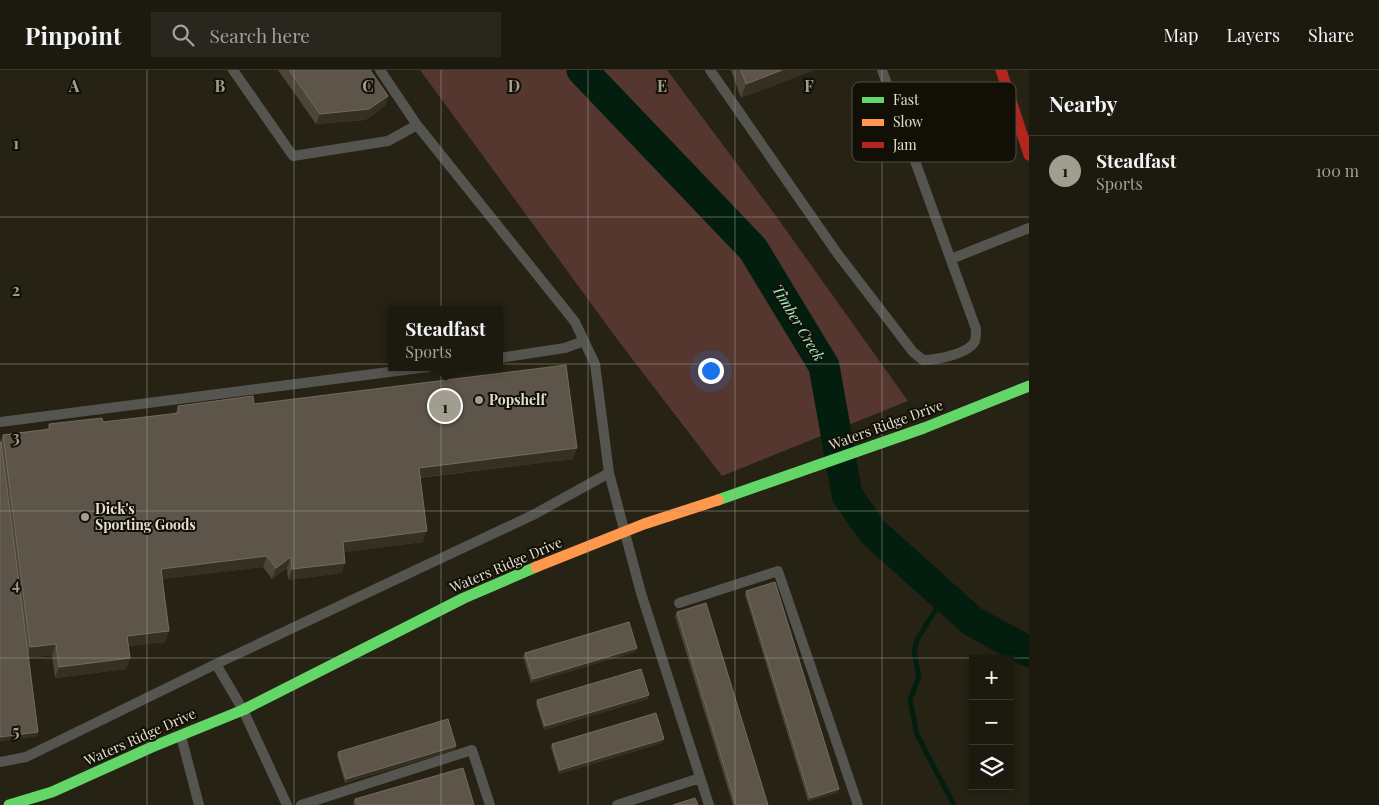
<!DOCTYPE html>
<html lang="en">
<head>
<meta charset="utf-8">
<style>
  :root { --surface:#1c1a0f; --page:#29271d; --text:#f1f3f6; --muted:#a0a19e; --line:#3a382f; --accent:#a29e8f }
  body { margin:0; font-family:"Playfair Display",serif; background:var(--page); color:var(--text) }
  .controls { position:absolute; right:15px; bottom:15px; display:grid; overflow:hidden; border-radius:0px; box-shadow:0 2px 8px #0003 }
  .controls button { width:45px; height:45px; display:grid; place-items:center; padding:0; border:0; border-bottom:1px solid var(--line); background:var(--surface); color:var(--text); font:25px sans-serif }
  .you { position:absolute; left:710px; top:300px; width:18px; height:18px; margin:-12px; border:4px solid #fff; border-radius:50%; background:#1a73e8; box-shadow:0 0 0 8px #1a73e833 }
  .badge { display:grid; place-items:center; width:32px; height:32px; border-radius:50%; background:var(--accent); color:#111; font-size:16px; font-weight:700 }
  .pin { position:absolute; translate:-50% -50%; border:2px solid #fff; box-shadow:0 1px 5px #0006 }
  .popup { position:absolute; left:388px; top:236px; width:115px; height:65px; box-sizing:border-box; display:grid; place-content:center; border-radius:0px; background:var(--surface); filter:drop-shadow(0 1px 4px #0005); font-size:16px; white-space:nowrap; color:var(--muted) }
  .popup b { font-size:19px; color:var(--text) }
  .popup::after { content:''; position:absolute; left:50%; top:100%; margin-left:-10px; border:10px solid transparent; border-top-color:var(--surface) }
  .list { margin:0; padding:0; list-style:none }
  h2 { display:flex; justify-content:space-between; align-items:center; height:65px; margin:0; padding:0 20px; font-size:21px }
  h2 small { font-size:16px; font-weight:400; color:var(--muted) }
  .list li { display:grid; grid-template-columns:32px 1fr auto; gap:15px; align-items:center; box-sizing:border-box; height:70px; padding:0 20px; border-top:1px solid var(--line) }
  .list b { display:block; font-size:19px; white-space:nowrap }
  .list p { margin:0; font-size:16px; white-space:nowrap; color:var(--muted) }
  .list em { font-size:16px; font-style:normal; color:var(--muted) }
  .icon { flex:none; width:28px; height:28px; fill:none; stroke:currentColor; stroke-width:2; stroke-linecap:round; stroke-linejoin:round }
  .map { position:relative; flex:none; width:1029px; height:735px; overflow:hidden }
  header { display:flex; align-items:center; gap:30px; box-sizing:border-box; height:70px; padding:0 25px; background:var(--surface); border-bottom:1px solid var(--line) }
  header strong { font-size:24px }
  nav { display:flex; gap:28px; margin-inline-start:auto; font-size:18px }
  .search { width:350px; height:45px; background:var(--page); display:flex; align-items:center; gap:12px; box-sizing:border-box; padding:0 18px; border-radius:0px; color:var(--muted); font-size:19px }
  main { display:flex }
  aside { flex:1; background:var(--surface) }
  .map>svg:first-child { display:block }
</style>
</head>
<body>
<header>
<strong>Pinpoint</strong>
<div class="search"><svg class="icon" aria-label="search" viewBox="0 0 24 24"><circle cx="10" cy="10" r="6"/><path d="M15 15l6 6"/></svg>Search here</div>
<nav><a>Map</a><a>Layers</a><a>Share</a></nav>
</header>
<main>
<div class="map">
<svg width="1029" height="735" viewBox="0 0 1029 735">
  <rect width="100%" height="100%" fill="#262214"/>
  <path fill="#563730" d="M420 0H667L776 146 908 331 722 406 620 273Z"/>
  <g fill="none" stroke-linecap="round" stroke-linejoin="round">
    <path stroke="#031e0f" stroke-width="5" d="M944 526 917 570 914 582 919 606 910 630 917 665 954 735"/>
    <path stroke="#031e0f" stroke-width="31" d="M582 0 753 179 824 296 847 425 873 462 972 551 1029 582"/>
    <path stroke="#55554f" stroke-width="10" d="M233 0 293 86 388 71 417 55
      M380 0 417 55 575 252 584 271 565 278 499 288
      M710 0 837 183 913 282 923 290C936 290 969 284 975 271 976 268 976 262 976 259L882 0
      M951 189 1029 158
      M584 271 595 294 609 403 641 523 709 735
      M0 352 428 297
      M679 533 778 501 858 735
      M216 594 533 445 609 403
      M181 666 199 735
      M0 692 26 687 216 594 243 640 287 735
      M301 735 472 680 490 735
      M617 735 700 708"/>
    <path stroke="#63d668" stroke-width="11" d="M718 430 924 358 1029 316
      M9 735 52 722 152 677 243 640 464 528 536 497"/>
    <path stroke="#ff974d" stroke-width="11" d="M536 497 644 454 718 430"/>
    <path stroke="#b3261e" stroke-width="11" d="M1001 0 1029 85"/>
  </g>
  <path fill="#4c4538" d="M278 0H370L388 26 385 36 365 50 316 54Z
    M731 0H814L741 28Z
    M254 334 573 389 420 408 423 472 344 482 342 503 288 510 287 498 272 509 263 497 162 509 169 561 165 572 128 576 130 588 126 599 55 608 52 585 28 588 38 662 37 666 0 671V372L3 365 47 359 49 354 103 352 175 344 178 336Z
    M746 521 839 719 838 723 808 731 745 525Z
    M677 542 768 735H733L675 546Z
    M637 578 635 582 531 613 523 586 525 583Z
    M648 629 544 660 536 634 537 630Z
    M662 673 559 704 551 678 552 674Z
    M455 680 345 713 337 686 338 682Z
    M355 729 474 735H354L353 732Z"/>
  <path fill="#363023" d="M782 0H814L741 28 746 14Z
    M388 26 385 36 365 50 316 54 320 44Z
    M577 378 573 389 415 408 419 398Z
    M427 461 423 472 339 483 343 472Z
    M267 486 263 497 157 510 161 499Z
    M291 487 287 498 272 509 276 498Z
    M345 493 342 503 288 510 292 499Z
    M169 561 165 572 123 577 127 566Z
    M56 574 52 585 27 588 30 577Z
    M637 578 635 582 531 613 533 609Z
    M130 588 126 599 55 608 59 597Z
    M649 625 648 629 544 660 545 656Z
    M38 662 37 666 0 671V667Z
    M664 669 662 673 559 704 560 700Z
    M456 676 455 680 345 713 346 709Z
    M839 719 838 723 808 731 810 728Z"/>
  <path fill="#5d5549" stroke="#726b5e" d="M289 0H370L388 26 369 39 320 44Z
    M741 0H782L746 14Z
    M566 295 577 378 419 398 427 461 343 472 345 493 292 499 291 487 276 498 267 486 161 499 169 561 127 566 130 588 59 597 56 574 30 577 3 365 50 359 49 354 102 348 103 352 179 343 178 336 253 326 254 334Z
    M0 372H1L38 662 0 667Z
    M775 512 839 719 810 728 746 521Z
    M706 533 768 735H736L677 542Z
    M629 552 637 578 533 609 525 583Z
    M641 599 649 625 545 656 537 630Z
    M656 643 664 669 560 700 552 674Z
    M448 649 456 676 346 709 338 682Z
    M463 698 474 735H357L355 729Z
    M695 728 698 735H673Z"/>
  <path fill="none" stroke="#a29e8f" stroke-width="1" stroke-opacity="0.55" d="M147 0V735M294 0V735M441 0V735M588 0V735M735 0V735M882 0V735M0 147H1029M0 294H1029M0 441H1029M0 588H1029"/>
  <g fill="#a29e8f" stroke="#121006" stroke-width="2">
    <circle cx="479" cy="330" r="5"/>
    <circle cx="85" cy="447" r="5"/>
  </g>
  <g text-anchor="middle" stroke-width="4" stroke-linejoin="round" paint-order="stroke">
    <g font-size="14" font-weight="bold" fill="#e4e0d1" stroke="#121006" text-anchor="start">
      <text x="489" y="335">Popshelf</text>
      <text x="95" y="444">Dick's<tspan x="95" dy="16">Sporting Goods</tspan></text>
    </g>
    <g font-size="14" fill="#e4e0d1" stroke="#121006">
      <text transform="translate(886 355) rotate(-20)" y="5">Waters Ridge Drive</text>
      <text transform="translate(506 495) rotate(-23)" y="5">Waters Ridge Drive</text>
      <text transform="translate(140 667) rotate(-24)" y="5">Waters Ridge Drive</text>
    </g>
    <g font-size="15" font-style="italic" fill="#a6f0c8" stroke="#121006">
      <text transform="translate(798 253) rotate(59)" y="5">Timber Creek</text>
    </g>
  </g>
  <rect x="852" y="12" width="164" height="80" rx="8" fill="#121006" stroke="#514e43" stroke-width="1"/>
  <rect x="862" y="27" width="22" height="6" fill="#63d668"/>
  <rect x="862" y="49" width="22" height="7" fill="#ff974d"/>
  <rect x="862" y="72" width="22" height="6" fill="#b3261e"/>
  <g font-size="14" fill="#e4e0d1">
    <text x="893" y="35">Fast</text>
    <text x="893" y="57">Slow</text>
    <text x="893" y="80">Jam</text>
  </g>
  <g font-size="16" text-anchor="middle" font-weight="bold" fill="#a29e8f" stroke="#121006" stroke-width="4" stroke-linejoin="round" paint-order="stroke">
    <text x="74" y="22">A</text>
    <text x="220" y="22">B</text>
    <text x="368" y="22">C</text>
    <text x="514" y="22">D</text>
    <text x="662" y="22">E</text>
    <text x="809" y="22">F</text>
    <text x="16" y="79">1</text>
    <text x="16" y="226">2</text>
    <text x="16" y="373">3</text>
    <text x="16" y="520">4</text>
    <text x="16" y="667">5</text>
  </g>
</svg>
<div class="controls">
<button>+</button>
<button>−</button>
<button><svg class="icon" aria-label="layers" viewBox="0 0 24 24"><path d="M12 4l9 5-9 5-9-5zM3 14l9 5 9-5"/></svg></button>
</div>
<div class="you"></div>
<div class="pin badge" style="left:445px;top:336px">1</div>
<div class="popup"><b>Steadfast</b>Sports</div>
</div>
<aside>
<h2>Nearby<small></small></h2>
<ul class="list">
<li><span class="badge">1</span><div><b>Steadfast</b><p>Sports</p></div><em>100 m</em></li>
</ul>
</aside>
</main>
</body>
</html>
